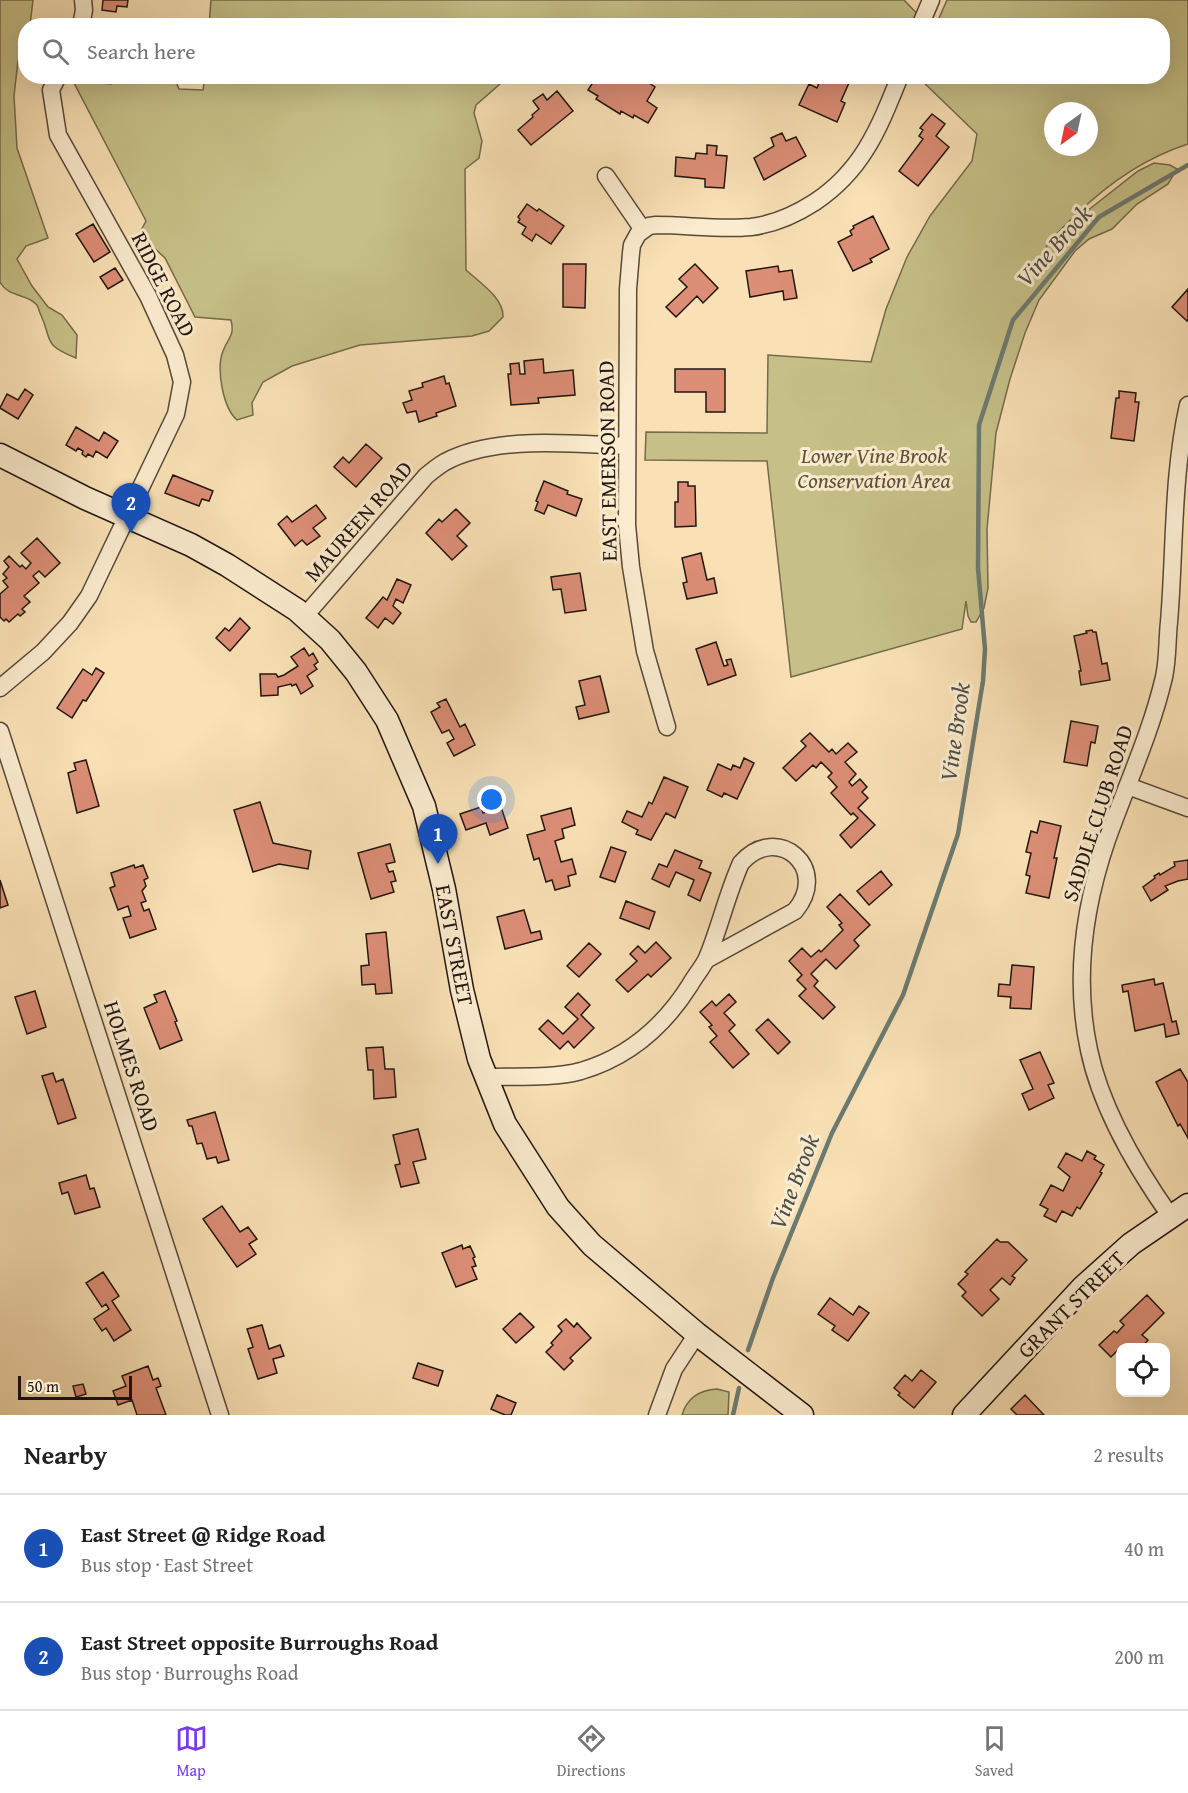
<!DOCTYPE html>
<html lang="en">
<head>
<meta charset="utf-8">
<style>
  :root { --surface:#fff; --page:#f2f2f2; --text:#202124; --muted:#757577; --line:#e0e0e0; --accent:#7c3aed }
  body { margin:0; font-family:"Gentium Book Plus",serif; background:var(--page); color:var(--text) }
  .controls { position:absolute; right:18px; bottom:18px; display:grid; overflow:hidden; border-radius:12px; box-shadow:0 6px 24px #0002 }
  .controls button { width:54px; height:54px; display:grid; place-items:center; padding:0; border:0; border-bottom:2px solid var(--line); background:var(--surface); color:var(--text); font:30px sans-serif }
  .compass { position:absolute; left:1044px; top:102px; width:54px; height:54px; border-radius:50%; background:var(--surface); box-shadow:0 6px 24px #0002; rotate:213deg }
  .scale { position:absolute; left:18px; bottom:15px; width:114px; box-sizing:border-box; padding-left:6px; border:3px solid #221610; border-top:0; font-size:16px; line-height:21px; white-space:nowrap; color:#221610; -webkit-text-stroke:4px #fbeccf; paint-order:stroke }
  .you { position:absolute; left:492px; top:800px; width:21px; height:21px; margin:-15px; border:4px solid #fff; border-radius:50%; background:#1a73e8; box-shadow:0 0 0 9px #1a73e833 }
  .badge { display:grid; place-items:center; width:39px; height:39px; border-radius:50%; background:var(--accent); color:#fff; font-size:20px; font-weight:700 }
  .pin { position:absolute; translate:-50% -50px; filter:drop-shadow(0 2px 3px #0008) }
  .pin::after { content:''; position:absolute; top:32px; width:21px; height:18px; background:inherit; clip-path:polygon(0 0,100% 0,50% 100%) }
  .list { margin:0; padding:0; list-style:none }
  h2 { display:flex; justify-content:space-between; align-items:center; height:78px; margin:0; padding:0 24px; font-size:26px }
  h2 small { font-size:20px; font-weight:400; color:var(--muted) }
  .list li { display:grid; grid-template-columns:39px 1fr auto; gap:18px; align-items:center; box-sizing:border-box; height:108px; padding:0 24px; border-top:2px solid var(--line) }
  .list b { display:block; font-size:22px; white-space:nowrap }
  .list p { margin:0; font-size:20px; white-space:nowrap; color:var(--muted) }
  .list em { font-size:20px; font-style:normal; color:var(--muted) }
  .icon { flex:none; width:33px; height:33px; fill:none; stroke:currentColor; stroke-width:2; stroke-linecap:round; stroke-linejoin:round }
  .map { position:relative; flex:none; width:1188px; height:1415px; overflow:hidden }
  .search { position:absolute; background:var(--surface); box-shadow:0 6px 24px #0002; left:18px; right:18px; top:18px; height:66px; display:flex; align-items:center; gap:15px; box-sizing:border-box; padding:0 21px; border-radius:24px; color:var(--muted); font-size:22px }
  .sheet { height:294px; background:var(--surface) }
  nav { display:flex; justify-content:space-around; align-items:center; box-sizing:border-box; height:84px; border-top:2px solid var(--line); background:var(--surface); font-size:16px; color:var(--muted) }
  nav a { display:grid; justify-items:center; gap:3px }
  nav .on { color:var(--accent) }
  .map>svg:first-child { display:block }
</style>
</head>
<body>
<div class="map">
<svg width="1188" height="1415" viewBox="0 0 1188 1415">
  <rect width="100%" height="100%" fill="#f9e1b5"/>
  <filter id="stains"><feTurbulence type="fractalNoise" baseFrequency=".00333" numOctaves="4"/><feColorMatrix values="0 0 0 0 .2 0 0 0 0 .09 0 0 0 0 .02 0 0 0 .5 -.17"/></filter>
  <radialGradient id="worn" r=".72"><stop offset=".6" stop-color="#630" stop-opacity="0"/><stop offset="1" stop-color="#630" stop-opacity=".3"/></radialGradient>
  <path fill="#c6c088" stroke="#746b4c" stroke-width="1.5" fill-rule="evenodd" d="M0 0H33L30 25 26 26 25 41 18 61 14 96 17 148 48 238 26 246 17 259 32 286 48 307 62 315 77 335 76 358C41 344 53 340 40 313 39 310 38 306 36 304 26 293 9 298 0 282Z
    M211 0H904L928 25 209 26Z
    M947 0H1188V144C1145 158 1110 182 1078 213 1066 224 1055 234 1046 247L1063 230 1138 171 1154 163 1170 165 1177 169 1168 184 1137 204 1112 229 1089 239 1075 251 1039 300 1025 333 1010 379 996 433 987 529 988 588 984 608 976 622H971L968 616 966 601 962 629 791 677 767 461 645 460 646 432 767 433 768 355 871 362 886 309 907 257 930 216 972 161 977 134 918 77 1162 76V26L936 25ZM1053 111H1089V147H1053Z
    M205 76 508 77 476 105 474 113 482 141 479 158 465 169 466 270C479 282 504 298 503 317L489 331 472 336 360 345 292 366 263 382 252 403 253 415 237 420C223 408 216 369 223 351 228 338 235 336 231 320L195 317 165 258 139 234 146 221 73 81 111 84 109 77H174L179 89 203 90Z
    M717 1389 729 1392 728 1415H682C687 1398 700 1390 717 1389Z"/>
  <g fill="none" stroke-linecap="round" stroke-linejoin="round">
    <path stroke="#6c7a71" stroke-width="4.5" d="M748 1350 773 1278 832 1133 903 995 958 834 983 681 985 649 978 568 979 425 1013 320 1099 217 1188 165
      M733 1415 739 1388"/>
  </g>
  <path fill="#dc8e76" stroke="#221610" stroke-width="1.5" d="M103 0H128L127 7 117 6 116 12 102 10Z
    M597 76H612L621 82 624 76 634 81 639 76 655 87 647 101 657 108 648 123 634 115 633 118 621 111 620 114 596 99 598 96 588 90Z
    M819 76H852L841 101 845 103 837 122 799 105 809 84 817 88 821 78Z
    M557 91 573 111 531 145 518 130 533 117 532 115 539 109 533 101 543 94 547 100Z
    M932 114 945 124 936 136 949 147 918 186 899 171 923 139 919 136 923 130 920 128Z
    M782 133 786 141 796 137 806 156 764 180 754 158 774 146 771 138Z
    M707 145 717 146 716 155 727 156 724 188 705 187V179L675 176 676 157 695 159 696 153 707 154Z
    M527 204 537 211 539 209 564 226 551 244 536 234 532 241 522 234 526 227 518 222 520 219 518 217Z
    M873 216 889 249 870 259 872 262 853 271 838 242 852 235 850 231 854 228 853 226Z
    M93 224 110 252 94 262 76 234Z
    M563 264H586L585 308 563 307Z
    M695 264 718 288 703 303 697 296 676 317 666 307 687 287 679 279Z
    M778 266 779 272 792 270 797 298 784 300 783 291 750 297 746 271Z
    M115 268 123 280 108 289 100 277Z
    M1188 289V319L1187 321 1172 307Z
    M543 359 544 373 573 370 575 395 538 398 539 403 511 405 508 374H511L510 364 519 363 520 374H525L524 361Z
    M675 369H725V412H706V392H675Z
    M444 376 446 384 449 383 456 406 436 413 437 416 419 422 416 411 407 413 403 403 412 400 409 391 423 387 422 383Z
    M25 389 33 395 18 419 0 408 7 394 18 400Z
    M1119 391 1136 393 1135 402H1139L1134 441 1111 438 1116 398H1119Z
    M76 427 99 441 104 432 118 441 107 458 96 451 93 457 88 454 86 457 82 454 83 451 78 448 76 451 66 445Z
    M366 444 382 458 356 487 334 467 343 457 349 463Z
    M173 475 213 491 209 501 202 499 199 506 165 493Z
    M544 481 568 491 567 494 582 499 576 516 548 505 544 514 535 510 538 502 536 501Z
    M678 482H688V486H695L696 526 675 527V502H678Z
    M316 505 326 518 313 528 320 536 307 545 302 540 295 546 278 524 287 516 292 522Z
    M456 509 470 523 457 536 467 546 452 560 426 533 439 519 442 522Z
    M37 538 60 563 45 577 39 571 33 576 39 583 24 596 30 602 22 609 25 612 20 616 18 614 9 622 6 619 4 621 0 617V594L8 587 3 581 7 578 3 574 9 567 4 561 9 556 20 567 22 565 26 569 31 563 21 553Z
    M701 553 707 580 714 578 717 593 687 599 683 583 687 582 682 558Z
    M580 573 586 610 565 613 561 589 553 590 551 577Z
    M397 579 411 585 403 603 396 599 393 606 401 613 393 624 385 618 378 628 366 618 383 597 387 600Z
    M240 618 250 628 230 651 216 638 225 628 229 631Z
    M1092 630 1093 632H1096L1102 664 1107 663 1110 680 1081 685 1079 671H1081L1074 636 1087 633 1086 631Z
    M716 642 724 666 728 665 726 660 731 659 736 675 708 685 696 649Z
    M304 648 309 656 313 653 318 662 314 665 317 669 307 676 313 686 301 694 296 684 292 686 291 684 278 687V695L261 696 260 674H276L278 677 284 675 298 666 291 657Z
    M96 668 104 673 86 701 83 700 72 718 57 708 83 669 92 675Z
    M600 676 609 712 579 719 576 707 585 705 579 681Z
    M446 699 460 727 465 724 475 745 454 756 447 743 454 739 449 730 442 733 431 712 440 707 437 703Z
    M1071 721 1098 726 1095 743 1091 742 1087 766 1064 762Z
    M810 733 829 752 832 749 836 754 848 743 857 752 845 762 856 774 849 782 852 786 860 779 867 787 862 792 868 798 858 808 875 825 851 848 840 835 858 818 853 813 851 815 831 793 837 787 828 777 832 773 821 762 816 768 813 765 796 781 783 768 806 746 801 741Z
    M744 758 754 763 737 799 724 793 722 797 707 790 718 764 731 770 733 765 740 768Z
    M86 760 99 806 77 813 68 773 76 770 74 763Z
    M664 777 688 787 675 818 666 813 651 840 636 834 638 830 622 822 627 811 642 817 649 802 652 804Z
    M260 802 273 843 311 851 308 869 279 864 253 872 234 810Z
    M481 807 483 813 501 807 508 828 490 835 486 823 466 830 460 814Z
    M571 808 575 825 562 829 564 838 555 841 561 862 572 859 576 874 568 876 570 886 555 890 552 880 546 882 539 858 534 860 527 835 545 830 541 816Z
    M1040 821 1061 826 1054 858H1057L1049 898 1026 893 1030 876 1026 875 1031 853 1026 852 1031 831 1037 833Z
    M390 844 395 862 386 864 389 872 393 871 396 881 391 882 394 892 371 899 358 853Z
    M611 847 626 852 615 882 600 877Z
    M675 850 702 861 699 868 711 873 700 901 688 895 694 880 676 872 669 887 652 879 659 864 667 867Z
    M1188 860V879L1178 881 1165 886 1168 890 1151 901 1143 887 1155 878 1154 876 1159 873 1160 875 1175 866 1174 862Z
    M134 865 135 868 143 865 148 878 144 880 146 886 142 891 146 901 141 903 144 911 149 909 156 929 130 938 123 918 131 916 128 906 118 910 110 888 115 886 111 873Z
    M881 871 892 885 869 905 857 891Z
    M0 880 8 905 0 908Z
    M840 894 870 925 854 940 859 946 836 969 826 959 811 974 818 981 814 986 835 1007 823 1019 799 996 806 989 797 980 802 975 789 961 802 948 811 957 819 950 821 952 843 930 839 925 842 923 827 907Z
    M626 901 655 912 649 929 620 918Z
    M524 910 531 933 540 931 542 939 505 949 497 917Z
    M386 932 392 993 376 994 375 984 362 985 361 966 369 965 366 934Z
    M656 942 671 958 651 977 648 974 628 992 616 980 637 961 630 954 638 946 645 953Z
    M589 943 601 954 579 977 567 966Z
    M1012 965 1034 967 1031 1009 1010 1008 1011 997 998 996 999 984 1010 985Z
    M1154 979 1155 985 1163 983 1172 1022 1176 1021 1179 1034 1166 1037 1164 1024 1135 1031 1128 991 1123 992 1122 985Z
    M35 991 46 1027 27 1034 15 997Z
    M165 991 177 1021 175 1022 182 1040 160 1049 144 1008 157 1002 154 995Z
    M578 993 590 1005 581 1015 594 1028 574 1048 568 1041 560 1049 539 1029 548 1020 563 1034 578 1019 565 1007Z
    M729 994 736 1002 724 1013 735 1025 729 1031 749 1054 733 1068 710 1042 717 1036 709 1027 712 1025 700 1012 712 1001 716 1006Z
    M768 1019 790 1042 778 1054 756 1030Z
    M383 1047 385 1069H394L396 1097 374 1099 373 1070H368L366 1048Z
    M1040 1052 1054 1083 1048 1085 1054 1098 1029 1110 1022 1094 1033 1089 1020 1060Z
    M1180 1069 1188 1082V1138L1180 1124 1178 1126 1156 1082Z
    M53 1073 56 1082 63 1079 76 1118 58 1124 42 1076Z
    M215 1112 229 1160 218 1163 216 1157 207 1159 202 1143 197 1144 192 1126H189L187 1120Z
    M418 1129 426 1159 413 1162 419 1183 401 1187 395 1165 400 1164 393 1135Z
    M1087 1151 1096 1156 1094 1159 1104 1165 1100 1172 1102 1173 1080 1209 1077 1207 1072 1216 1062 1211 1056 1222 1044 1216 1048 1209 1040 1205 1051 1185 1063 1191 1070 1177 1058 1167 1066 1153 1082 1161Z
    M86 1175 90 1189 94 1188 100 1207 75 1214 68 1192 62 1194 59 1183Z
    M222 1206 240 1232 248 1227 257 1239 249 1244 256 1254 237 1267 203 1219Z
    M997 1239 1000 1242H1008L1027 1260 1012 1276 1015 1278 1010 1285 1002 1278 990 1290 999 1299 982 1316 962 1296 966 1292 958 1284 968 1274 965 1272Z
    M462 1245 463 1249 470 1246 475 1257 473 1258 476 1266 472 1267 477 1279 456 1287 442 1253Z
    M103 1272 119 1296 112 1301 131 1330 114 1341 106 1328 102 1331 94 1319 109 1309 106 1304 102 1307 86 1283Z
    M1147 1295 1164 1313 1142 1335 1148 1340 1141 1348H1120L1111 1357 1099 1345 1114 1331 1117 1333 1124 1325 1120 1321Z
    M830 1298 853 1315 859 1306 869 1313 848 1341 832 1330 835 1326 818 1314Z
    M520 1313 534 1327 516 1343 503 1329Z
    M566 1319 574 1327 577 1323 591 1338 570 1358 573 1361 564 1370 546 1352 553 1345 551 1343 562 1331 558 1326Z
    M262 1325 269 1349 280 1345 284 1356 273 1359 277 1373 258 1379 248 1349 253 1347 247 1329Z
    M418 1363 443 1371 438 1386 413 1378Z
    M148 1366 153 1380 158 1378 161 1386 156 1388 166 1415H137L132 1400 118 1405 113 1391 126 1386 122 1376Z
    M921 1370 936 1382 914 1408 898 1395 900 1393 894 1388 905 1375 912 1381Z
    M83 1384 86 1394 76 1397 73 1386Z
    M497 1395 516 1403 511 1415H505L491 1409Z
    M1025 1395 1044 1415H1017L1011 1409Z"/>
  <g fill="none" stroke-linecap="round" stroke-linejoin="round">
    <g stroke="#584939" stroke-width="19">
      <path id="street" d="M81 26 84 10 83 0
        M920 26 931 0
        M606 176 643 230
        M304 617 426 476C432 471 438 466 445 462 496 435 571 444 627 446
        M0 688 43 652 70 623 89 596 176 414 182 382 175 355 148 296 58 135 51 90 58 76
        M667 727 645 651 631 567 627 525 628 289 631 253 632 245 638 234 649 226 656 225C687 225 720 230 751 227 775 224 795 215 815 202 863 170 879 128 900 76
        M0 731 220 1415
        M1128 786 1188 808
        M486 1077C517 1076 551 1079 581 1071 629 1057 664 1026 690 985 695 976 703 967 707 958 720 927 727 894 741 863 777 822 831 868 795 911L706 960
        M1171 1217C1137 1169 1101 1108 1089 1050 1074 980 1084 907 1107 840 1126 786 1151 733 1164 677 1168 659 1167 640 1169 622 1175 551 1172 476 1188 405
        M657 1415 674 1369 697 1334"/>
    </g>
    <g stroke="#221610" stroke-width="25">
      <path id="secondary" d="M0 455 85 498 191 545 227 565 297 610 330 640 356 672 387 720 424 806 444 889 462 990 479 1059 505 1124 558 1207 592 1245 697 1334 802 1415
        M964 1415 1083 1287 1131 1244 1188 1205"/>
    </g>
    <use href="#street" stroke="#fbeccf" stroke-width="16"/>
    <use href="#secondary" stroke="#fbeccf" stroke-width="22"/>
  </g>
  <g text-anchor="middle" stroke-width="6" stroke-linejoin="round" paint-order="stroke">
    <g font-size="22" fill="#221610" stroke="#fbeccf">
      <text transform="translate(164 284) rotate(63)" y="8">RIDGE ROAD</text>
      <text transform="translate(607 461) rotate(-91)" y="8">EAST EMERSON ROAD</text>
      <text transform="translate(358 521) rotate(-49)" y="8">MAUREEN ROAD</text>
      <text transform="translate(1097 813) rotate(-72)" y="8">SADDLE CLUB ROAD</text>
      <text transform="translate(455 945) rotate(79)" y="8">EAST STREET</text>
      <text transform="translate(132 1066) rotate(72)" y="8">HOLMES ROAD</text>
      <text transform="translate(1071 1304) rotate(-45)" y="8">GRANT STREET</text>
    </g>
    <g font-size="22" font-style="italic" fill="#5b523a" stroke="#fbeccf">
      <text x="874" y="463">Lower Vine Brook<tspan x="874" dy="25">Conservation Area</tspan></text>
    </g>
    <g font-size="24" font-style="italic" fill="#4d5049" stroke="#fbeccf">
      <text transform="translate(1054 246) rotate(-48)" y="8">Vine Brook</text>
      <text transform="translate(955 732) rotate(-82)" y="8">Vine Brook</text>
      <text transform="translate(794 1182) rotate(-69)" y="8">Vine Brook</text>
    </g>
  </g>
  <rect width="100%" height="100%" filter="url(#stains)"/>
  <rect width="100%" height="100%" fill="url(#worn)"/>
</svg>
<div class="controls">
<button><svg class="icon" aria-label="locate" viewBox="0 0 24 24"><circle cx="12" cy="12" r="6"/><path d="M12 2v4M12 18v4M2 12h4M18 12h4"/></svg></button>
</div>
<svg class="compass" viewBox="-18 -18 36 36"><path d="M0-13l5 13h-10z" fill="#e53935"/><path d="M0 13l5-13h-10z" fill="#757577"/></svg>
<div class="scale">50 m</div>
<div class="you"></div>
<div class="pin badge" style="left:438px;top:864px;background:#1a4fb4">1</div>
<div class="pin badge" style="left:131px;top:533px;background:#1a4fb4">2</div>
<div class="search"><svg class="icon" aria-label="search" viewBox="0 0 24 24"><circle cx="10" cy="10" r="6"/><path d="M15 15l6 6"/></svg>Search here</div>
</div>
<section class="sheet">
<h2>Nearby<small>2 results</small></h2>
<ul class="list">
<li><span class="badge" style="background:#1a4fb4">1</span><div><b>East Street @ Ridge Road</b><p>Bus stop · East Street</p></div><em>40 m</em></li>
<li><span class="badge" style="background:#1a4fb4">2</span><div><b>East Street opposite Burroughs Road</b><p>Bus stop · Burroughs Road</p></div><em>200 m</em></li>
</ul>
</section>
<nav>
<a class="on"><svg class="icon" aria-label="map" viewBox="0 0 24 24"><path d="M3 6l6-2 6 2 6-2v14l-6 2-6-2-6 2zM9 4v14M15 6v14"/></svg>Map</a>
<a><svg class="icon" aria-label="directions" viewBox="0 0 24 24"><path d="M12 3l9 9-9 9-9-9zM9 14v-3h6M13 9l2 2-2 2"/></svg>Directions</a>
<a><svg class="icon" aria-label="saved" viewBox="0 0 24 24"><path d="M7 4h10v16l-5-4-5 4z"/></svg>Saved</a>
</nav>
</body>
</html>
